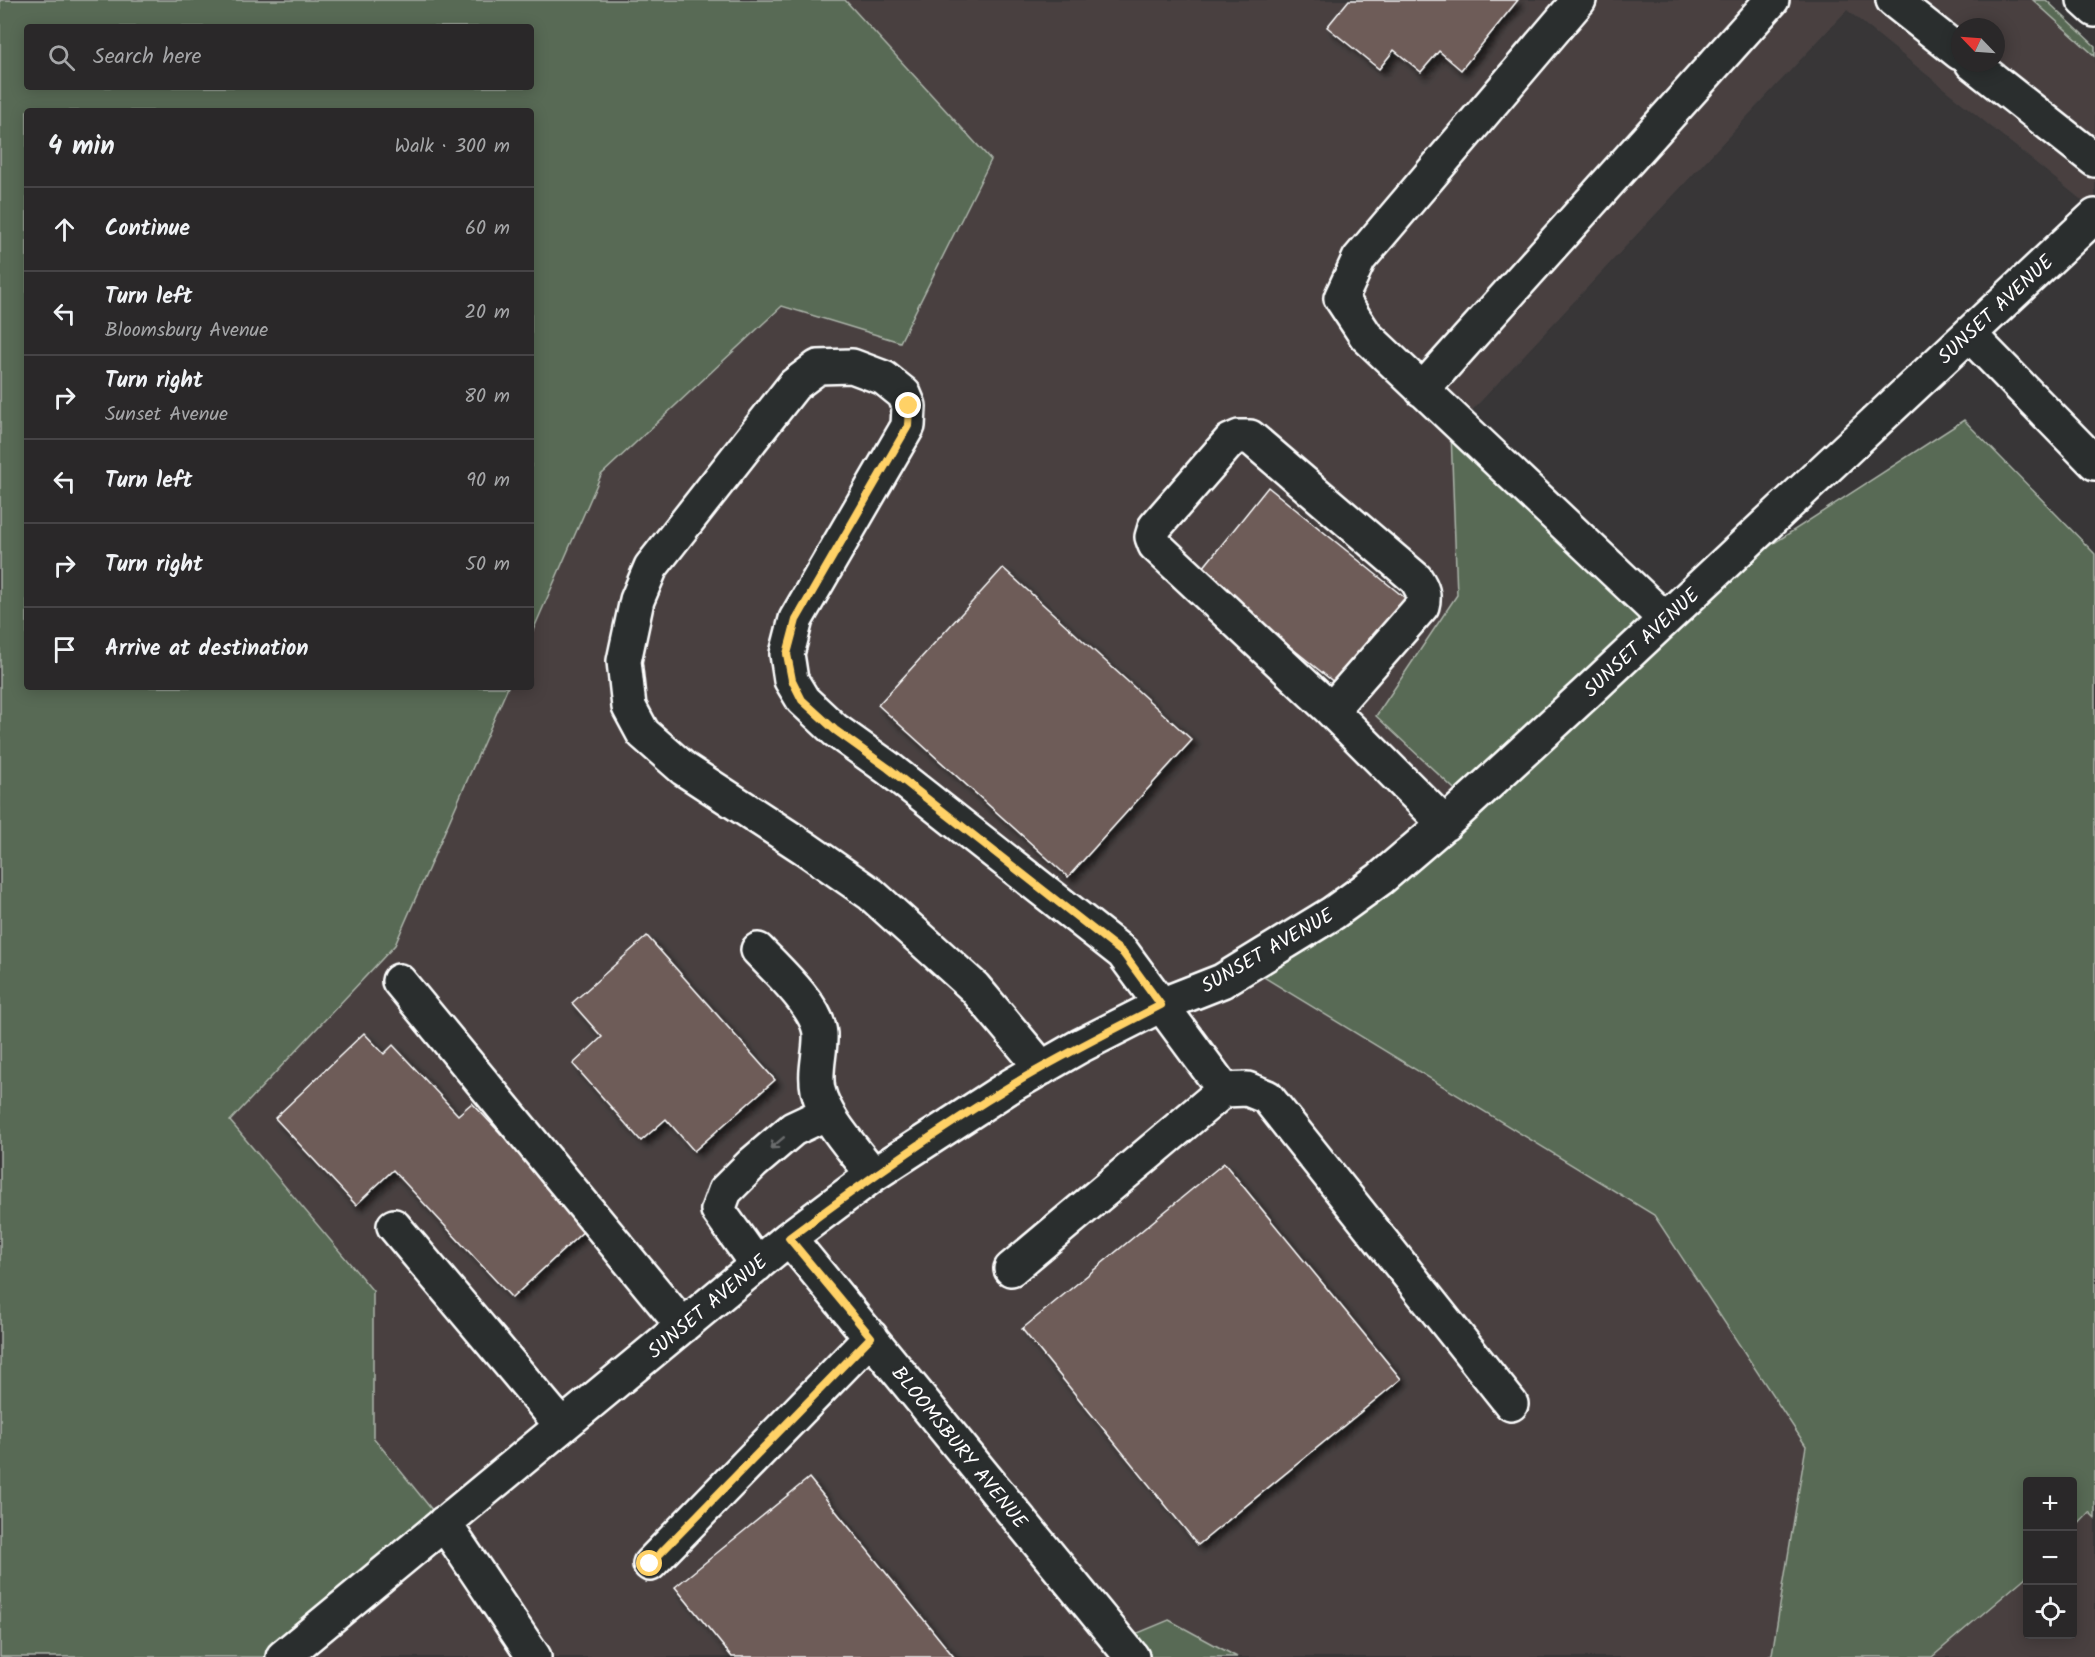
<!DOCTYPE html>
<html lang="en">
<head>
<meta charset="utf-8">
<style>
  :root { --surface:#2a2829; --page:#363435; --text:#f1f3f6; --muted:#a5a6a8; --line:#464446 }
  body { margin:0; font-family:Kalam,sans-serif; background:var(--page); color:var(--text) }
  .controls { position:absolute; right:18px; bottom:18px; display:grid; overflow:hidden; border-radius:6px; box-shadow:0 3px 15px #0003 }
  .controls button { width:54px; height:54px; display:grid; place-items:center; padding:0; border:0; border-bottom:2px solid var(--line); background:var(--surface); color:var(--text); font:30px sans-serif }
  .compass { position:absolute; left:1951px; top:18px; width:54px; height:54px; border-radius:50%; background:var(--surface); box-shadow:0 3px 15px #0003; rotate:295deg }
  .stop { position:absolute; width:18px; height:18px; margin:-14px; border:4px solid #ffd166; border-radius:50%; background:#fff }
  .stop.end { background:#ffd166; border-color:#fff; box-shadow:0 2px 6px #0008 }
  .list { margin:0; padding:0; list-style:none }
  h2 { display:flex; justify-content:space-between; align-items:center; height:78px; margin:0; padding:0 24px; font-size:26px }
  h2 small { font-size:20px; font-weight:400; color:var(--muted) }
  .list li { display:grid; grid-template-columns:39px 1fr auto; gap:18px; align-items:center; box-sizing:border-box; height:84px; padding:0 24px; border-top:2px solid var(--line) }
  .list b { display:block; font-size:22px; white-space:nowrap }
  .list p { margin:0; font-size:20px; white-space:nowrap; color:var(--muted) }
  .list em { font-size:20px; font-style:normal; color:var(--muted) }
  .icon { flex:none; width:33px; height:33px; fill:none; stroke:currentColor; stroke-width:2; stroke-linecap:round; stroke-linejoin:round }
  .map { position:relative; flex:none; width:2095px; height:1657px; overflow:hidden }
  .search { position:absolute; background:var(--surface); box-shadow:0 3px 15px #0003; left:24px; top:24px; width:510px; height:66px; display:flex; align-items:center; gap:15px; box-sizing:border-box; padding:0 21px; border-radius:6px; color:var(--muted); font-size:22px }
  .panel { position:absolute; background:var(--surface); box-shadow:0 3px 15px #0003; left:24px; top:108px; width:510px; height:582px; border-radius:6px }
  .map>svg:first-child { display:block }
</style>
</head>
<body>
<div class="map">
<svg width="2095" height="1657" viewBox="0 0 2095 1657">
  <defs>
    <filter id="shadow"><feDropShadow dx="5.5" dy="5.5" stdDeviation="3" flood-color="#0009"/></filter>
  </defs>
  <rect width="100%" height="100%" fill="#383637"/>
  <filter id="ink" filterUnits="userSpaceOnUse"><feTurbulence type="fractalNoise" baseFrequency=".0167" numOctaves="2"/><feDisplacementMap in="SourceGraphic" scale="12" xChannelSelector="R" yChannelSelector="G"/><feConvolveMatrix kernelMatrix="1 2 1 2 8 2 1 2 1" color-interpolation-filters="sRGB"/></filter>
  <g filter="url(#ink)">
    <path fill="#484141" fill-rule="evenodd" d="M845 0H2033L2095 56V211L1847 10 1451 433 1457 595 1376 716 1469 802 1244 965 1653 1215 1806 1446 1772 1654 1768 1657H1237L1169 1620 1125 1657H274L440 1521 373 1437V1291L230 1121 395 945 508 687H531V635L601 475 782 306 900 342 991 160ZM1960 27H1996V63H1960Z
      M2090 1511 2095 1518V1657H1932L2027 1576 2028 1634H2072L2073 1529Z"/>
    <path fill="#596a54" stroke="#acb4aa" stroke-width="1.5" fill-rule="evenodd" d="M0 0H845L991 160 900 342 782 306 601 475 531 635V111H27V687H508L395 945 230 1121 373 1291V1437L441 1521 274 1657H0ZM27 27H531V87H27Z
      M2033 0H2046L2095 46V56Z
      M1964 420 2095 554V1518L2089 1512 2073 1529 2072 1482H2028L2027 1576 1932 1657H1768L1772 1654 1806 1446 1654 1215 1244 965 1468 802 1376 716 1457 595 1451 433 1649 624Z
      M1169 1620 1237 1657H1125L1114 1643Z"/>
    <path fill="#6e5b59" stroke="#fff" stroke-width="1.5" filter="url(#shadow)" d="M1349 0H1518L1461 70 1439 51 1421 72 1394 50 1379 69 1327 27Z
      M1268 487 1405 598 1335 683 1199 573Z
      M1003 568 1192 740 1068 877 878 705Z
      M647 936 775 1080 694 1151 666 1119 641 1141 573 1064 602 1037 572 1003Z
      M364 1033 384 1054 393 1045 458 1115 472 1103 588 1227 512 1298 393 1170 356 1205 275 1118Z
      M1224 1163 1401 1379 1198 1545 1022 1329Z
      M809 1478 954 1657H732L675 1587Z"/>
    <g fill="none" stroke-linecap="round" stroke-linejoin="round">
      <g stroke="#fff" stroke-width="38">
        <path id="minor" d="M1579 0 1359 259 1341 298 1366 336 1665 619
          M1893 0 1960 53
          M2084 0 2095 10
          M1972 63 2095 160
          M1969 334 2095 463
          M1422 390 1772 0
          M1331 710 1422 606C1425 595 1422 588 1416 579L1250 437H1239L1230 441 1155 527 1152 537 1155 545 1331 710 1445 824
          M758 950C776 969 818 1007 820 1034 821 1052 814 1071 818 1090 825 1120 855 1150 873 1175
          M399 981 683 1326
          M1042 1068 974 987 871 894 805 848 684 769 643 733 629 707 624 661 637 600 651 567 794 385 818 367 852 366 884 378 904 394 909 406 908 426 796 619 787 654 791 680 803 700 835 730 888 768 1123 953 1224 1090 1247 1089 1267 1097 1511 1404
          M394 1226 562 1426
          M789 1238 1132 1657
          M757 1265 718 1210 725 1191 753 1163 793 1129 827 1113
          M1011 1269 1224 1090
          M444 1523 534 1657
          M650 1564 871 1337
          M283 1657 789 1238 873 1175 1012 1085 1080 1046 1161 1005 1222 981 1333 913 1380 879 1450 819 1593 687 2095 216"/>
      </g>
      <use href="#minor" stroke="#2a2d2e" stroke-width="33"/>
    </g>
    <defs><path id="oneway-shaft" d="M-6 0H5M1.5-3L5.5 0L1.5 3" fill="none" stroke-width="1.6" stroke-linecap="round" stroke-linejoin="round" transform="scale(1.5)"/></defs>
    <use stroke="#6a6c6d" href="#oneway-shaft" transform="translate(777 1143) rotate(140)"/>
  </g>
  <g fill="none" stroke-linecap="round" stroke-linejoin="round" filter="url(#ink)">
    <path stroke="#ffd166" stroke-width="8" d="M650 1564 871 1337 789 1238C861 1184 934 1132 1012 1085 1060 1056 1111 1031 1161 1005L1123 953 888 768 835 730 802 700 792 680 787 654 796 620 908 426 909 406"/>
  </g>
  <g text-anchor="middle" stroke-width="5" stroke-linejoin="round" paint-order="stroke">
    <g font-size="20" fill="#fff" stroke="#2a2d2e">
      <text transform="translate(1995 309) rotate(-43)" y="7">SUNSET AVENUE</text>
      <text transform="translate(1641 642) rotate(-43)" y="7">SUNSET AVENUE</text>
      <text transform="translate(1267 950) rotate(-30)" y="7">SUNSET AVENUE</text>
      <text transform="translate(707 1306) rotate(-40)" y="7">SUNSET AVENUE</text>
      <text transform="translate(960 1447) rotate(51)" y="7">BLOOMSBURY AVENUE</text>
    </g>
  </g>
</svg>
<div class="controls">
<button>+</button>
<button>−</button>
<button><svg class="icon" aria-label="locate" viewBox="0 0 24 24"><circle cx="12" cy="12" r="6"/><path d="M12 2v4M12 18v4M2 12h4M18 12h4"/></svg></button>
</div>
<svg class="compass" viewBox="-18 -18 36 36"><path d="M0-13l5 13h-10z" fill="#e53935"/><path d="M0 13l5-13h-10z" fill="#a5a6a8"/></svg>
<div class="stop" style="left:650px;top:1564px"></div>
<div class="stop end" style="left:909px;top:406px"></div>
<div class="search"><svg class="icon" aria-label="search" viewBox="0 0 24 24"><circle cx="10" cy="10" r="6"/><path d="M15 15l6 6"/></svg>Search here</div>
<section class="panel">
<h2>4 min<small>Walk · 300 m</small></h2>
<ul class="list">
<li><svg class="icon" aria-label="ahead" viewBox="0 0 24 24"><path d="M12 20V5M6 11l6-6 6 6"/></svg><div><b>Continue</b></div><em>60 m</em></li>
<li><svg class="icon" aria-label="left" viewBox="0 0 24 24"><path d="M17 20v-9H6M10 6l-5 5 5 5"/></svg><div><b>Turn left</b><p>Bloomsbury Avenue</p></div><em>20 m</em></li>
<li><svg class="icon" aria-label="right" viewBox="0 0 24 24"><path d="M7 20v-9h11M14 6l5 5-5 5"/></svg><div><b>Turn right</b><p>Sunset Avenue</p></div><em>80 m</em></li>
<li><svg class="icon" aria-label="left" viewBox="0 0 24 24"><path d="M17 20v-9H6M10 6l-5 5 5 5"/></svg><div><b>Turn left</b></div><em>90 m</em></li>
<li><svg class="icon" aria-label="right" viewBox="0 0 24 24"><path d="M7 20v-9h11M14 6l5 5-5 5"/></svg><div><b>Turn right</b></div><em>50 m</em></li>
<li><svg class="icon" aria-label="arrive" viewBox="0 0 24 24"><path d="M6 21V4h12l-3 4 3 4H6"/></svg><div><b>Arrive at destination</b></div></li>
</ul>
</section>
</div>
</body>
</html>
